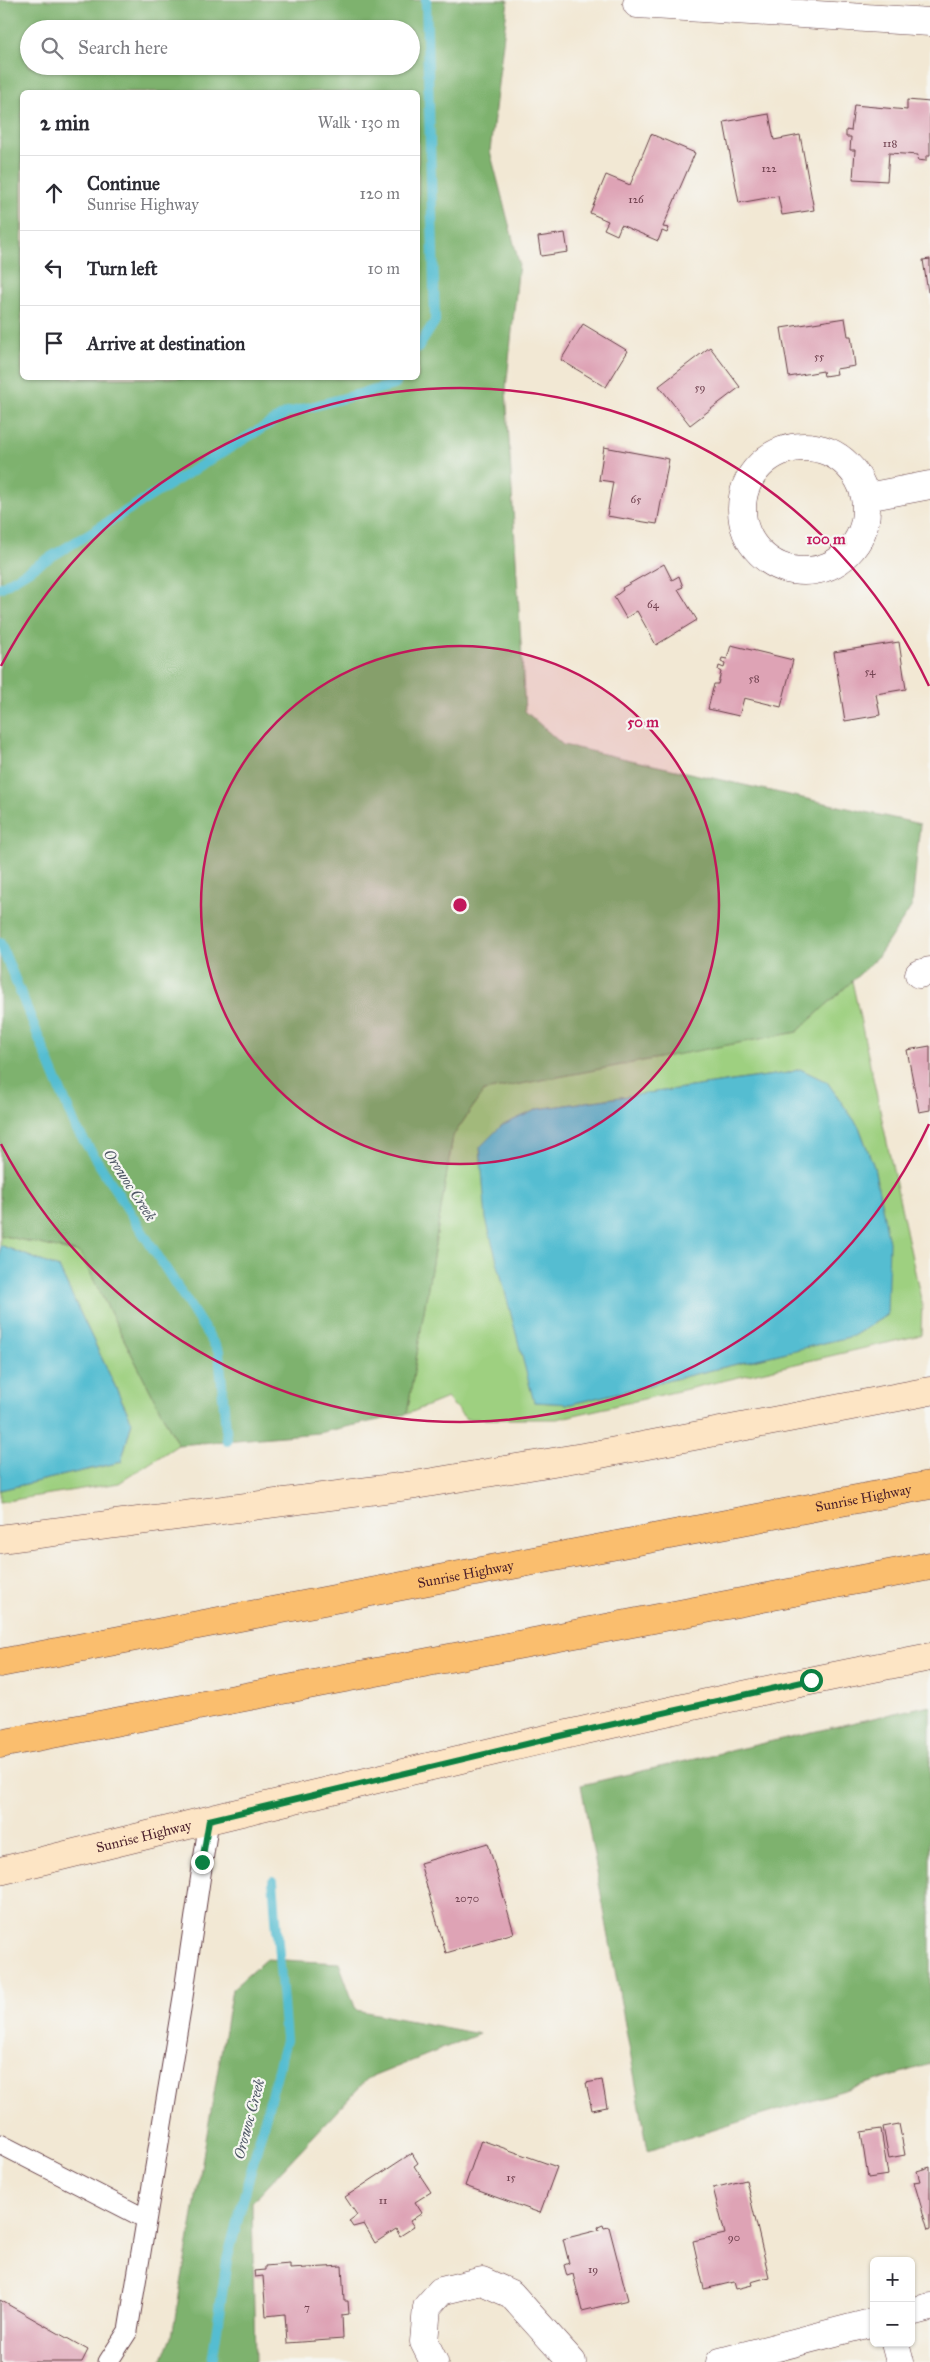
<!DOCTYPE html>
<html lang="en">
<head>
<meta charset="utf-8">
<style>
  :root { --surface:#fff; --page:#f7f7f7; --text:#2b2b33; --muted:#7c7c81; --line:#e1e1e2 }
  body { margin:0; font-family:"IM FELL Great Primer",serif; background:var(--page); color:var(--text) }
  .controls { position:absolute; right:15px; bottom:15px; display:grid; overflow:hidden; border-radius:8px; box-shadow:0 1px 4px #0004 }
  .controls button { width:45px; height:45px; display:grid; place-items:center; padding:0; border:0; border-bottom:1px solid var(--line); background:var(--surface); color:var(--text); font:25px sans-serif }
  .stop { position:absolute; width:15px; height:15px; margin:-11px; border:4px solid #0b8043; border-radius:50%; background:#fff }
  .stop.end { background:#0b8043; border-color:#fff; box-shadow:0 1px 5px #0008 }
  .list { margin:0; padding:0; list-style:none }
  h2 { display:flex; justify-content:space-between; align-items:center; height:65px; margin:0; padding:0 20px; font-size:21px }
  h2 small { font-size:16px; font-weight:400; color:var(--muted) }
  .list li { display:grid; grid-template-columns:32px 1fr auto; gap:15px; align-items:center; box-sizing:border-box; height:75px; padding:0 20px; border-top:1px solid var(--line) }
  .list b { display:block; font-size:19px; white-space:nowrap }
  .list p { margin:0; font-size:16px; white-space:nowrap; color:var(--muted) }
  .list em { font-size:16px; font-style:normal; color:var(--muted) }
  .icon { flex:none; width:28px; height:28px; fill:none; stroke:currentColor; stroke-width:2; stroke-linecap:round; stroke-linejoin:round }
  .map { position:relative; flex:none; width:930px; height:2362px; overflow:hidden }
  .search { position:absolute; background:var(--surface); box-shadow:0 1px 4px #0004; left:20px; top:20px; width:400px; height:55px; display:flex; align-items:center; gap:12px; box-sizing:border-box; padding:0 18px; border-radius:28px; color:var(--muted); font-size:19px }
  .panel { position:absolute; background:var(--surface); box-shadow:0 1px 4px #0004; left:20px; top:90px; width:400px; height:290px; border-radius:8px }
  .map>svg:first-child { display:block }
</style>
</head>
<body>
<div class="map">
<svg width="930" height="2362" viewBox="0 0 930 2362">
  <rect width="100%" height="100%" fill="#f6f6f2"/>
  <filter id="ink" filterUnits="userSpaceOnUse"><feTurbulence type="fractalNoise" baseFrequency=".02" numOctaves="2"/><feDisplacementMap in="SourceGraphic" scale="10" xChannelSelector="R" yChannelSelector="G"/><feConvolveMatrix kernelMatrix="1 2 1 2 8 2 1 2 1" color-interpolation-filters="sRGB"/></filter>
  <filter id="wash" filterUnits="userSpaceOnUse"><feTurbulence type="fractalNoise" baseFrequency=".0096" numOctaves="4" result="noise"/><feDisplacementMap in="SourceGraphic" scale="20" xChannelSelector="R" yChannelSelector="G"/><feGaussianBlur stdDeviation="1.12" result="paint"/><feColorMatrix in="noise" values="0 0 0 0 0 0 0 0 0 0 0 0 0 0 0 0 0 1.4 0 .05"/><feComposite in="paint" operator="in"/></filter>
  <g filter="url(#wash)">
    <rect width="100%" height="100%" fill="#f2e8d4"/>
    <path fill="#9ed080" stroke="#747856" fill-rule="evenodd" d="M852 981 922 1304 921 1335 557 1419H466L447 1398 407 1414 453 1136 484 1090 797 1032ZM800 1069 827 1082 859 1127 874 1167 887 1315 853 1336 571 1404 534 1402 538 1109 788 1073Z
      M0 1235 80 1253 178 1445 119 1483 0 1502V1490L121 1462 132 1422 59 1268 0 1245Z"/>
    <path fill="#7eb26e" stroke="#64684c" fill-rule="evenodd" d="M0 0H508L490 151 519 263 506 389 525 711 563 745 920 824 912 906 877 958 797 1032 484 1091 453 1136 407 1414 318 1433 178 1445 80 1253 0 1235ZM29 29H411V66H29ZM22 92H418V378H22Z
      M930 1705V2064L648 2150 581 1785Z
      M266 1959 339 1963 356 2010 479 2034 367 2079 252 2202 255 2362H162L172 2336 232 1989Z"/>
    <path fill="#54bdd1" stroke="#4f6e7e" d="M800 1069 827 1082 859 1127 874 1167 889 1242 887 1315 853 1336 571 1404 534 1402 486 1219 480 1147 501 1126 538 1109 788 1073Z
      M0 1245 59 1268 132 1422 121 1462 0 1490Z"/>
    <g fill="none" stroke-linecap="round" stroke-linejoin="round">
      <path stroke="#54bdd1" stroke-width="10" d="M418 348 435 321 426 0
        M0 588 287 413 394 385 399 378
        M0 943 76 1128 219 1352 227 1441
        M212 2362 227 2260 286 2040 273 1881"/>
    </g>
    <g id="blocks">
      <path fill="#dea3b5" d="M907 100 930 102V156H926V161L917 160 918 155 889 153 887 181 853 179 855 150H850L851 137H846V130L851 131 854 105 907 110Z
        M769 114 774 140 800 135 814 210 782 215 778 196 739 203 724 122Z
        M651 134 695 153 663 227 669 228 667 233 662 231 658 241 621 225 617 235 604 229 608 221 590 213 606 175 630 185Z
        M565 233 568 252 541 256 538 237Z
        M930 259V292H928L923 260Z
        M845 318 848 336H851L855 366 836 369 837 374 824 376 823 371 789 377 781 328Z
        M583 324 628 351 606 387 561 360Z
        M710 347 740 387 690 425 659 386Z
        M604 447 669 459 657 524 607 516 613 482 599 480Z
        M664 564 672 580 679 576 683 587 678 589 697 620 656 645 637 611 626 618 614 597 623 590 622 588Z
        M899 642 906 689 876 694 880 715 845 721 834 652Z
        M731 645 793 660 781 707 744 698 739 716 708 709 714 684H718L721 672 718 670 719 666 724 668 725 664 721 662 722 658 727 659Z
        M930 1046V1110L919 1112 907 1050Z
        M488 1843 514 1933 446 1953 420 1863Z
        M602 2080 607 2107 592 2110 586 2083Z
        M899 2124 905 2155 889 2158 883 2127Z
        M881 2129 888 2175 868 2178 861 2132Z
        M481 2140 557 2167 540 2213 465 2186Z
        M412 2153 418 2163 414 2166 431 2192 415 2202 422 2213 410 2221 414 2227 400 2236 396 2229 375 2243 364 2224 353 2227 349 2221 357 2215 345 2197Z
        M930 2167V2229L928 2230 914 2182 920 2181 917 2171Z
        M746 2180 769 2277 751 2282 752 2285 736 2289 734 2282 704 2289 693 2241 725 2234 713 2188Z
        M603 2225 604 2228 609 2227 628 2300 582 2311 573 2274 567 2276 564 2265 569 2263 563 2239 599 2230 598 2227Z
        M290 2264V2269L342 2266 344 2301H348L349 2314 342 2315 343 2339 287 2343 285 2314 266 2316 263 2276 255 2277 254 2271 265 2270V2266Z
        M0 2300 88 2350 82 2362H0Z"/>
    </g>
  </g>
  <g filter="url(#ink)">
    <use href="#blocks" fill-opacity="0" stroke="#633d44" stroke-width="1"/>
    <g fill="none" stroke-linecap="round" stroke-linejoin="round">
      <g stroke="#633d44" stroke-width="21">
        <path id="lane" d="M0 2144 146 2219
          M108 2362 128 2331 183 1997 209 1820"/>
      </g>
      <g stroke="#633d44" stroke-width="29">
        <path id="street" d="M637 4 930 22
          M742 509a62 62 0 1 1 124 0a62 62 0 1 1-124 0Z
          M867 497 930 485
          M919 974 930 971
          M911 2312 930 2307
          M895 2343 900 2362
          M434 2362 424 2342 427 2307 441 2291 482 2281 511 2294 572 2362
          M720 2362 874 2322"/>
      </g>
      <g stroke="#633d44" stroke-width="29">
        <g id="secondary">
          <path d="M0 1539 415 1485 595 1455 930 1391"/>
          <path id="s1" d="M0 1871C309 1796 617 1717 930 1657"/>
        </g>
      </g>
      <g stroke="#633d44" stroke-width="29">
        <g id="highway">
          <path id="s2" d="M0 1663 930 1485"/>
          <path d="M0 1744 930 1566"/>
        </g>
      </g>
      <use href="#lane" stroke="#fff" stroke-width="19"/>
      <use href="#street" stroke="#fff" stroke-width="28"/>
      <use href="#secondary" stroke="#fde5c5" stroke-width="28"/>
      <use href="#highway" stroke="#fabe6e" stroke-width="28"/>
    </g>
  </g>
  <g fill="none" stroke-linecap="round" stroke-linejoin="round" filter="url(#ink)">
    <path stroke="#0b8043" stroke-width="6" d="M202 1862 209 1820 560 1736 811 1680"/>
  </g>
  <circle cx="460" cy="905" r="259" fill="#c2185b" fill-opacity=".12"/>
  <g fill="none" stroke="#c2185b" stroke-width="2.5">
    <circle cx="460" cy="905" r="259"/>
    <path d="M929 1124A518 518 0 0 1 1 1144M1 666A518 518 0 0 1 929 686"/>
  </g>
  <g text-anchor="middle" stroke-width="4.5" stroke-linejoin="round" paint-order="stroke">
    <g font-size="11" fill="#6f404e">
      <text x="890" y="147">118</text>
      <text x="769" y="172">122</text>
      <text x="636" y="203">126</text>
      <text x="819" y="360">55</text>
      <text x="700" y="391">59</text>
      <text x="636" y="503">65</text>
      <text x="653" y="608">64</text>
      <text x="870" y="675">54</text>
      <text x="754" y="682">58</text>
      <text x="467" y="1902">2070</text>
      <text x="511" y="2181">15</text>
      <text x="383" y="2204">11</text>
      <text x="734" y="2241">90</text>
      <text x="593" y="2273">19</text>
      <text x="307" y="2311">7</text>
    </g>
    <g font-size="14" fill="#4a1f2b" stroke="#f6f6f2">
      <text dy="5" stroke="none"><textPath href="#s2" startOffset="879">Sunrise Highway</textPath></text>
      <text dy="5" stroke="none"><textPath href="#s2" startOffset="474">Sunrise Highway</textPath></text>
      <text dy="5" stroke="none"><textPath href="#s1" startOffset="148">Sunrise Highway</textPath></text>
    </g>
    <g font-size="15" font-style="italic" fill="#4e5665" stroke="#f6f6f2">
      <text transform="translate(130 1185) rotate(57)" y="5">Orowoc Creek</text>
      <text transform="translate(249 2119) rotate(-75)" y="5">Orowoc Creek</text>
    </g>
  </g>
  <circle cx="460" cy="905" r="8" fill="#c2185b" stroke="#f6f6f2" stroke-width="2.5"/>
  <g font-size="15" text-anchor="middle" font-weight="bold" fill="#c2185b" stroke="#f6f6f2" stroke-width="4.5" stroke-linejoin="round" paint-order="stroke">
    <text x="826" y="544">100 m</text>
    <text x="643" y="727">50 m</text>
  </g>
</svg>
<div class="controls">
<button>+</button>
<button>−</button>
</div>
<div class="stop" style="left:811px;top:1680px"></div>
<div class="stop end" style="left:202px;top:1862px"></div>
<div class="search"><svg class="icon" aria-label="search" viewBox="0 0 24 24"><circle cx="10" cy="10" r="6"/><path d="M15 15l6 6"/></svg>Search here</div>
<section class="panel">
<h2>2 min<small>Walk · 130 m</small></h2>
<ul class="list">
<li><svg class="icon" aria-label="ahead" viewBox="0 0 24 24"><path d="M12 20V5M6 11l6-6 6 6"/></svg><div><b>Continue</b><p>Sunrise Highway</p></div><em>120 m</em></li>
<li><svg class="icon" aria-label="left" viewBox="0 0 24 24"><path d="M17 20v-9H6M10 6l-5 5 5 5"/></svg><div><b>Turn left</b></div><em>10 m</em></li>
<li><svg class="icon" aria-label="arrive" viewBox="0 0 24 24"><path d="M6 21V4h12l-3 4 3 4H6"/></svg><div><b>Arrive at destination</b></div></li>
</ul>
</section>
</div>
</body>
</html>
